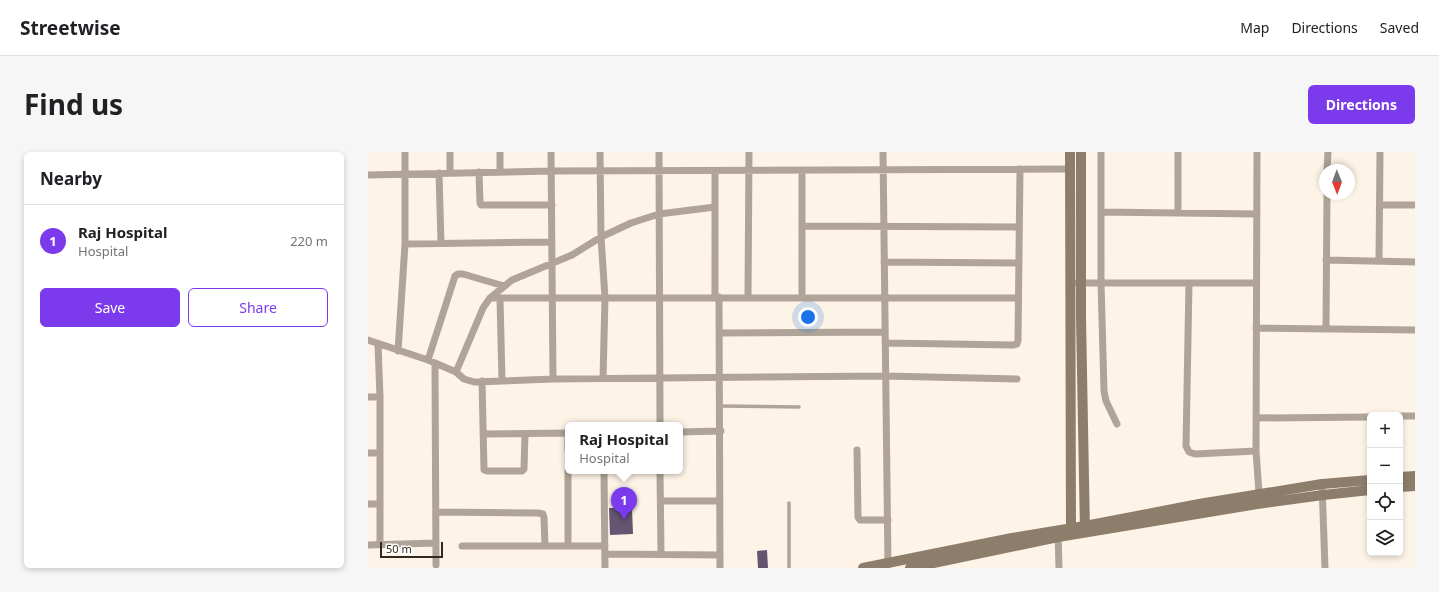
<!DOCTYPE html>
<html lang="en">
<head>
<meta charset="utf-8">
<style>
  :root { --surface:#fff; --page:#f6f6f6; --text:#202124; --muted:#757577; --line:#e0e0e0; --accent:#7c3aed }
  body { margin:0; font-family:"Noto Sans",sans-serif; background:var(--page); color:var(--text) }
  .controls { position:absolute; right:12px; bottom:12px; display:grid; overflow:hidden; border-radius:6px; box-shadow:0 2px 6px #0003 }
  .controls button { width:36px; height:36px; display:grid; place-items:center; padding:0; border:0; border-bottom:1px solid var(--line); background:var(--surface); color:var(--text); font:20px sans-serif }
  .compass { position:absolute; left:951px; top:12px; width:36px; height:36px; border-radius:50%; background:var(--surface); box-shadow:0 2px 6px #0003; rotate:179deg }
  .scale { position:absolute; left:12px; bottom:10px; width:63px; box-sizing:border-box; padding-left:4px; border:2px solid #332a1e; border-top:0; font-size:11px; line-height:14px; white-space:nowrap; color:#332a1e; -webkit-text-stroke:3px #fff; paint-order:stroke }
  .you { position:absolute; left:440px; top:165px; width:14px; height:14px; margin:-10px; border:3px solid #fff; border-radius:50%; background:#1a73e8; box-shadow:0 0 0 6px #1a73e833 }
  .badge { display:grid; place-items:center; width:26px; height:26px; border-radius:50%; background:var(--accent); color:#fff; font-size:13px; font-weight:700 }
  .pin { position:absolute; translate:-50% -33px; filter:drop-shadow(0 1px 2px #0008) }
  .pin::after { content:''; position:absolute; top:21px; width:14px; height:12px; background:inherit; clip-path:polygon(0 0,100% 0,50% 100%) }
  .popup { position:absolute; left:197px; top:270px; width:118px; height:52px; box-sizing:border-box; display:grid; place-content:center; border-radius:6px; background:var(--surface); filter:drop-shadow(0 1px 3px #0005); font-size:13px; white-space:nowrap; color:var(--muted) }
  .popup b { font-size:15px; color:var(--text) }
  .popup::after { content:''; position:absolute; left:50%; top:100%; margin-left:-8px; border:8px solid transparent; border-top-color:var(--surface) }
  .list { margin:0; padding:0; list-style:none }
  h2 { display:flex; justify-content:space-between; align-items:center; height:52px; margin:0; padding:0 16px; font-size:17px }
  h2 small { font-size:13px; font-weight:400; color:var(--muted) }
  .list li { display:grid; grid-template-columns:26px 1fr auto; gap:12px; align-items:center; box-sizing:border-box; height:72px; padding:0 16px; border-top:1px solid var(--line) }
  .list b { display:block; font-size:15px; white-space:nowrap }
  .list p { margin:0; font-size:13px; white-space:nowrap; color:var(--muted) }
  .list em { font-size:13px; font-style:normal; color:var(--muted) }
  .actions { display:flex; gap:8px; padding:12px 16px }
  .actions a { flex:1; padding:9px 0; border:1px solid var(--accent); border-radius:6px; text-align:center; font-size:14px; color:var(--accent) }
  .actions .main { background:var(--accent); color:#fff }
  .icon { flex:none; width:22px; height:22px; fill:none; stroke:currentColor; stroke-width:2; stroke-linecap:round; stroke-linejoin:round }
  .map { position:relative; flex:none; width:1047px; height:416px; overflow:hidden; border-radius:6px }
  header { display:flex; align-items:center; gap:24px; box-sizing:border-box; height:56px; padding:0 20px; background:var(--surface); border-bottom:1px solid var(--line) }
  header strong { font-size:19px }
  nav { display:flex; gap:22px; margin-inline-start:auto; font-size:14px }
  .intro { display:flex; align-items:center; justify-content:space-between; box-sizing:border-box; height:96px; padding:0 24px }
  h1 { margin:0; font-size:28px }
  .button { padding:10px 18px; border-radius:6px; background:var(--accent); color:#fff; font-size:14px; font-weight:700 }
  main { display:flex; gap:24px; padding:0 24px }
  aside { flex:1; background:var(--surface); border-radius:6px; box-shadow:0 2px 6px #0003 }
  .map>svg:first-child { display:block }
</style>
</head>
<body>
<header>
<strong>Streetwise</strong>
<nav><a>Map</a><a>Directions</a><a>Saved</a></nav>
</header>
<div class="intro"><h1>Find us</h1><a class="button">Directions</a></div>
<main>
<aside>
<h2>Nearby<small></small></h2>
<ul class="list">
<li><span class="badge">1</span><div><b>Raj Hospital</b><p>Hospital</p></div><em>220 m</em></li>
</ul>
<div class="actions"><a class="main">Save</a><a>Share</a></div>
</aside>
<div class="map">
<svg width="1047" height="416" viewBox="0 0 1047 416">
  <rect width="100%" height="100%" fill="#fef3e7"/>
  <path fill="#655472" d="M241 356H264L265 382 242 383Z
    M399 398 400 416H390L389 399Z"/>
  <g fill="none" stroke-linecap="round" stroke-linejoin="round">
    <path stroke="#afa497" stroke-width="3.5" d="M352 254 431 255
      M421 351V416"/>
    <path stroke="#afa497" stroke-width="7" d="M82 0V21
      M132 0V20
      M183 0 185 227
      M232 0 233 85 237 146 235 227
      M291 0 292 273
      M515 0 520 414
      M733 0V131L736 239 738 249 749 272
      M810 0V61
      M889 0 888 299 891 341
      M434 18V145
      M959 18 960 0
      M111 20 112 51 113 53H184
      M71 21 73 91
      M0 23 183 19 702 17
      M1012 53H1047
      M733 60 889 62
      M434 74 651 75
      M37 92 184 90
      M958 108 1047 110
      M1011 109 1012 0
      M516 110 651 111
      M709 131H888
      M821 131 818 294 821 300 827 302 888 299
      M347 145V19
      M351 145 352 416
      M380 145 381 0
      M122 146H650
      M132 146 134 229
      M888 176 1047 178
      M958 177 959 42
      M352 181 517 180
      M0 188 60 208 88 220 96 227 106 230 185 227 517 224 649 227
      M517 191 645 193 649 192 650 188 652 17
      M10 192 12 245V393
      M30 199 37 92V0
      M60 208 87 124 90 122H95L136 134
      M67 212 68 413
      M88 220 115 156 122 146 144 128 204 103 233 85 263 71 291 62 347 55
      M114 229 116 318 119 319H154L156 317 157 282
      M0 245H12
      M1032 264H1047
      M888 266 1002 265
      M312 280 353 279
      M200 281V298
      M115 282 200 281
      M489 298 490 365 492 368H520
      M0 301H11
      M200 319V394
      M236 319 237 416
      M292 319 293 402
      M954 332 957 416
      M293 349H352
      M0 352H11
      M68 360 170 361 175 362 176 366 177 394
      M690 380 691 416
      M0 393 68 391
      M94 394H237
      M237 402 352 403"/>
    <path stroke="#8d7d6b" stroke-width="10" d="M702 0 703 382
      M713 0V166L717 380
      M1032 325 1047 324
      M1032 335 1047 334
      M495 416 644 386 717 374 831 352 954 332 1002 328
      M542 416 690 385 889 352 955 343 1002 338"/>
  </g>
</svg>
<div class="controls">
<button>+</button>
<button>−</button>
<button><svg class="icon" aria-label="locate" viewBox="0 0 24 24"><circle cx="12" cy="12" r="6"/><path d="M12 2v4M12 18v4M2 12h4M18 12h4"/></svg></button>
<button><svg class="icon" aria-label="layers" viewBox="0 0 24 24"><path d="M12 4l9 5-9 5-9-5zM3 14l9 5 9-5"/></svg></button>
</div>
<svg class="compass" viewBox="-18 -18 36 36"><path d="M0-13l5 13h-10z" fill="#e53935"/><path d="M0 13l5-13h-10z" fill="#757577"/></svg>
<div class="scale">50 m</div>
<div class="you"></div>
<div class="pin badge" style="left:256px;top:368px">1</div>
<div class="popup"><b>Raj Hospital</b>Hospital</div>
</div>
</main>
</body>
</html>
